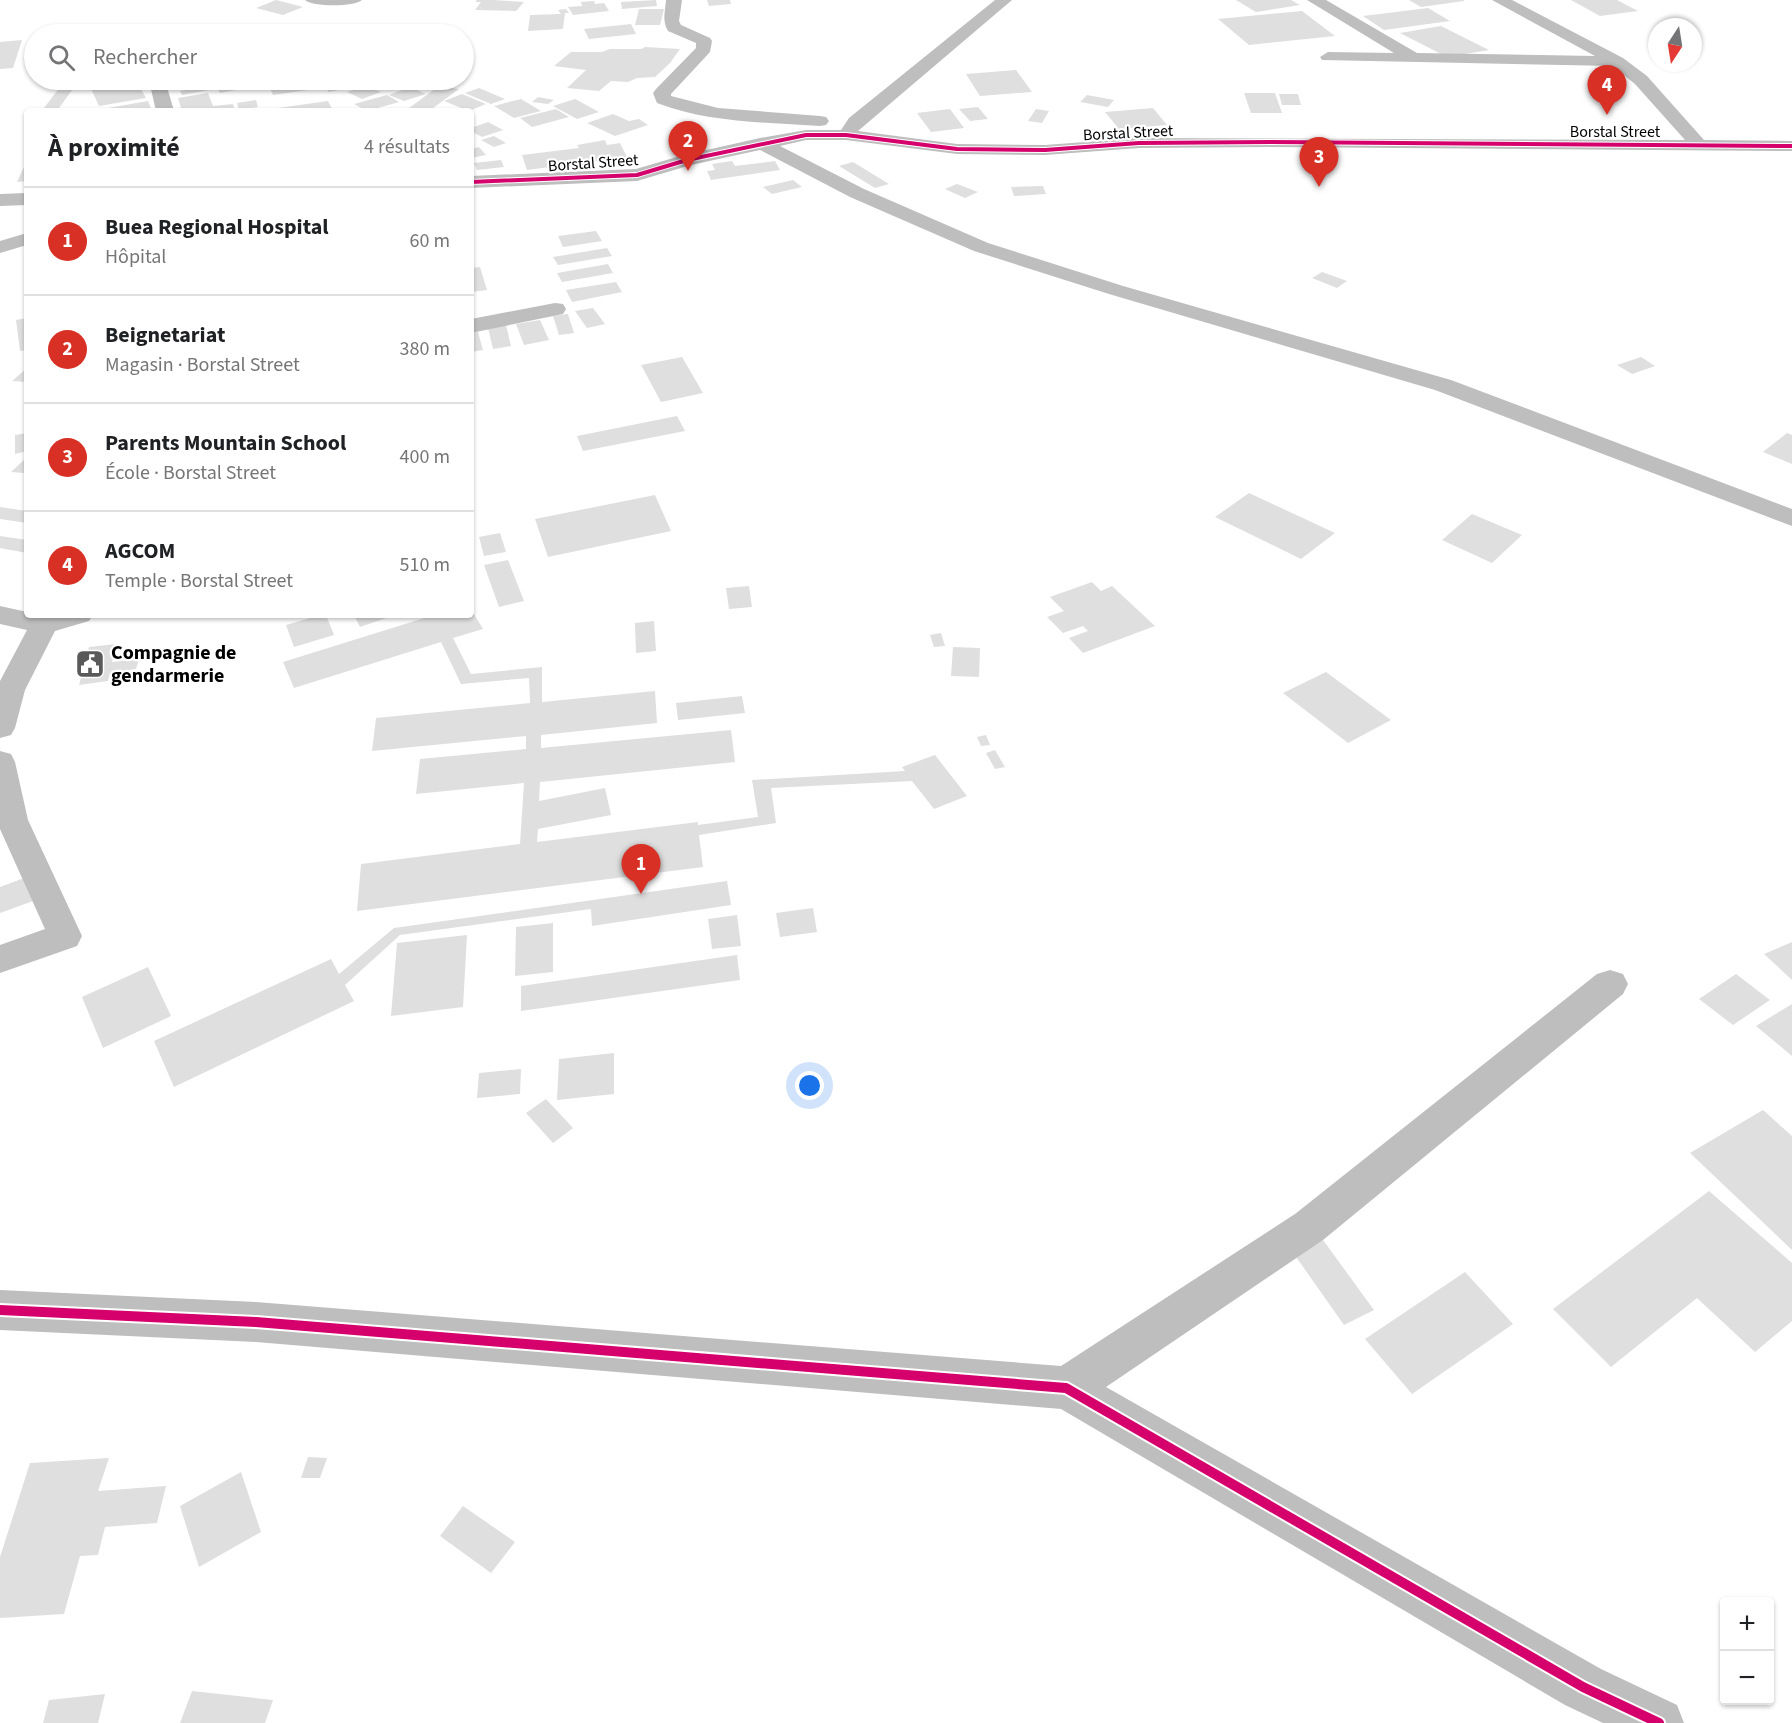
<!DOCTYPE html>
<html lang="fr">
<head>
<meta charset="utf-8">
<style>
  :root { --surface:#fff; --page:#f6f6f6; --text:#202124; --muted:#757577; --line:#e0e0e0; --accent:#d93025 }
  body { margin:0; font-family:"Source Sans 3",sans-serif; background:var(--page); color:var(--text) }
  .controls { position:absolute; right:18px; bottom:18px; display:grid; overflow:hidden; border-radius:6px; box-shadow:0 2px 4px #0004 }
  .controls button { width:54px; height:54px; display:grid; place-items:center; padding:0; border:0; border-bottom:2px solid var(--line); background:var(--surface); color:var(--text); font:30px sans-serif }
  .compass { position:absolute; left:1648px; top:18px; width:54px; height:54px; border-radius:50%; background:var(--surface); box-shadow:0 2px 4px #0004; rotate:192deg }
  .you { position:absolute; left:810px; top:1086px; width:21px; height:21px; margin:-15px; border:4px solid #fff; border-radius:50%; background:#1a73e8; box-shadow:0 0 0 9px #1a73e833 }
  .badge { display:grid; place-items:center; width:39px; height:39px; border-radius:50%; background:var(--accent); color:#fff; font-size:20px; font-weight:700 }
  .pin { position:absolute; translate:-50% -50px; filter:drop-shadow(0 2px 3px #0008) }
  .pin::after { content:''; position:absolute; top:32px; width:21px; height:18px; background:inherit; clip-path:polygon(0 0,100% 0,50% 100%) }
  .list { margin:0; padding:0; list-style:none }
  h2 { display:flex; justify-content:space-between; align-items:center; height:78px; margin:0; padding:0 24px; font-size:26px }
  h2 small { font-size:20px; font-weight:400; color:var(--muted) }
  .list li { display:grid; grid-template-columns:39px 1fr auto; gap:18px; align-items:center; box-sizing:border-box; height:108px; padding:0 24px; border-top:2px solid var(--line) }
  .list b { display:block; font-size:22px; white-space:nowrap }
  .list p { margin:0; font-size:20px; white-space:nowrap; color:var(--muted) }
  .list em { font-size:20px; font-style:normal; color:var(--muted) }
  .icon { flex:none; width:33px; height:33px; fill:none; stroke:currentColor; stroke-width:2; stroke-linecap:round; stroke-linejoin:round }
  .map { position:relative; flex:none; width:1792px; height:1723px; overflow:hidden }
  .search { position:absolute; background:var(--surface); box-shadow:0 2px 4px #0004; left:24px; top:24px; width:450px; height:66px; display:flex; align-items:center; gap:15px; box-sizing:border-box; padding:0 21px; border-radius:33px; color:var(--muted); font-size:22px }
  .panel { position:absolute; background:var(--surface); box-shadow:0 2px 4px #0004; left:24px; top:108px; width:450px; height:510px; border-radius:6px }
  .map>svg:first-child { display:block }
</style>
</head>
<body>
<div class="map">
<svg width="1792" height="1723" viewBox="0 0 1792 1723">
  <rect width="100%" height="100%" fill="#fff"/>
  <path fill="#dfdfdf" d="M276 0 303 7 283 15 256 8Z
    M476 0H493L524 2 516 11 475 10 481 2H476Z
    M656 0 657 6 622 9 621 2Z
    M707 0H730L731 4 709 6Z
    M1236 0H1291L1300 5 1256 12Z
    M1409 0H1464V1L1421 7Z
    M1571 0H1617L1638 11 1600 16Z
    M594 1 595 4 604 3 609 11 573 15 568 7 582 6 581 2Z
    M1428 8 1450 21 1384 30 1363 16Z
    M566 9 569 13H565L563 29 528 31 530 15 561 14 558 10Z
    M639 9H664L660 25H635Z
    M1302 11 1335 36 1249 45 1218 19Z
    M631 24 636 34 589 39 584 29Z
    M179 26 205 34H156Z
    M1441 26 1489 50 1447 57 1400 33Z
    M22 40 13 68 0 69V42Z
    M645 47 680 49 670 63 655 77 637 78 628 82 611 81 599 91 567 88 586 70 554 66 571 52H602L610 49H641Z
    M1016 70 1032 92 980 96 966 74Z
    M101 80H136L146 98 99 106 88 82Z
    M231 80H240L246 88 220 93 214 83Z
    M324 80H349L356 86 329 92 318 81Z
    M304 81 308 90 273 95 269 86Z
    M78 82 59 108H44L63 83Z
    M207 86 209 90 182 95 180 91Z
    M366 86 381 92 362 99 347 92Z
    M439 86 459 89 429 111 409 108Z
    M410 87 426 94 404 101 389 95Z
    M479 88 505 99 491 104 465 93Z
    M208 93 213 106 233 104 235 111H182L178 98Z
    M1244 93H1275L1282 113H1251Z
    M462 94 486 104 469 111 444 101Z
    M1279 94H1298L1301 105H1282Z
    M387 95 399 102 367 111 354 104Z
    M1087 95 1114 100 1108 107 1080 102Z
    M538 97 554 100 548 104 532 102Z
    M521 99 541 111 514 118 494 106Z
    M575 99 599 112 577 119 553 106Z
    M256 100 258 107 239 110 237 103Z
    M148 101 152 111H109L108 108Z
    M328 101 332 109 279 111 278 108Z
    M978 107 988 119 970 121 959 109Z
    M1153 108 1167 125 1119 129 1105 112Z
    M556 109 569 117 532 127 520 118Z
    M950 109 964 128 931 132 917 113Z
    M1036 109 1049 111 1042 123 1028 121Z
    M613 114 629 121 639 119 648 125 615 136 587 123Z
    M488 122 503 130 482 137 471 131V128Z
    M494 136 506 143 494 147 481 140Z
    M605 140 607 145 620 143 627 157 527 170 522 155 579 148 577 145Z
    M479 147 486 155 471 158V149Z
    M27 160V181L17 182Z
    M501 160 504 167 477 170 474 163Z
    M732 161 735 166 775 161 780 170 711 180 707 171 715 170 712 164Z
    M853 162 889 184 875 188 839 166Z
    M793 180 802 187 772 194 763 187Z
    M957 184 978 192 965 198 945 189Z
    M1043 186 1046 194 1014 196 1011 187Z
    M596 231 602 241 563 247 558 236Z
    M607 248 612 256 558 265 553 257Z
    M608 264 613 273 562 282 557 273Z
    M480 267 487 290 471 292V268Z
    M1322 272 1347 281 1337 288 1312 278Z
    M616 282 622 292 572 302 566 290Z
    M593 308 605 324 587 328 575 311Z
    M568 314 574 333 559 335 553 316Z
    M27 318V350L20 351 16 320Z
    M540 320 549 340 524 345 516 324Z
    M506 325 511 346 493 349 488 328Z
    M478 332 483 350 471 352V333Z
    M682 357 703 393 661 402 641 365Z
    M1641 357 1655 366 1632 374 1617 365Z
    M27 368V382L12 381Z
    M677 416 685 431 583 451 577 436Z
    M27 433V451L15 454V435Z
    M1787 433 1792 435V464L1763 452Z
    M27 457V471L24 473 11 472Z
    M1249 493 1335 533 1301 559 1215 517Z
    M655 495 671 531 548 557 535 519Z
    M0 507 27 511V523L0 519Z
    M1472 514 1522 535 1492 563 1442 540Z
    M500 533 506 552 484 556 479 537Z
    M0 536 27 540V553L0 548Z
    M508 560 524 601 499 607 484 565Z
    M1092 582 1101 591 1112 586 1155 626 1083 653 1069 638 1088 631 1083 626 1063 633 1047 617 1064 611 1050 597Z
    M749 586 752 607 729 609 726 588Z
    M471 609 483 629 453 638 471 674 542 667V702L655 691 657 723 541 735V748L731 730 735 762 540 782 539 801 605 788 611 815 538 829 537 842 698 822V825L758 817 752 780 905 771 902 767 935 755 967 796 934 809 912 781 771 788 776 823 699 835 703 867 357 911 361 864 520 844 524 783 416 794 420 759 526 749V736L372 751 376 718 530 703 529 678 461 684 441 642 294 688 283 662 434 615H471Z
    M321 615H326L334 635 294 647 286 625Z
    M354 615H395L360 627Z
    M654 621 656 651 636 653 635 623Z
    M941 633 945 646 934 647 930 635Z
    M116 644 112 662 139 659 136 669 110 673 108 681 79 685 89 647Z
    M953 647 980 648 979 677 951 676Z
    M1326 672 1391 720 1348 743 1283 693Z
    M742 696 745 713 678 720 676 703Z
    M986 735 990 745 981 746 977 737Z
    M995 750 1005 767 995 769 986 753Z
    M27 877 33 901 0 913V887Z
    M727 881 731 905 592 926 591 909 400 935 345 985 354 1001 174 1087 154 1041 331 959 339 974 394 928Z
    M813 908 817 932 780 937 776 913Z
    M737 915 741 946 712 949 708 919Z
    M553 923V972L515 976 516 927Z
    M467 935 463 1007 391 1016 397 943Z
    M1792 942V980L1764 954Z
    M737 955 740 980 521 1011V986Z
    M148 967 171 1016 103 1048 82 997Z
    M1736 974 1770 1000 1733 1025 1699 999Z
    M1792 1004V1056L1756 1026Z
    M614 1053V1094L557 1100 559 1059Z
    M521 1069 520 1094 477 1098 479 1073Z
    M546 1099 573 1128 553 1143 526 1113Z
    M1763 1110 1792 1136V1250L1690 1153Z
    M1709 1191 1792 1263V1321L1755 1352 1697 1298 1611 1367 1553 1309Z
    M1323 1240 1374 1310 1344 1325 1294 1254Z
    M1465 1272 1513 1324 1412 1394 1365 1339Z
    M308 1457 327 1458 320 1478H301Z
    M109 1458 98 1491 166 1486 157 1523 105 1527 98 1555 80 1556 64 1614 0 1618V1557L30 1463Z
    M241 1472 261 1532 199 1567 180 1506Z
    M463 1506 515 1542 491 1573 440 1536Z
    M192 1691 273 1700 265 1723H180Z
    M105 1694 98 1723H43L49 1700Z"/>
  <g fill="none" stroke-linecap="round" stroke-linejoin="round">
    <path fill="#bebebe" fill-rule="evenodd" d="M305 0H362C355 7 312 7 305 0Z
      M666 0H682L679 21 681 25 710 38 712 41 710 52 671 94V96L718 108 820 116 826 117 829 121 826 125 820 126C765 122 709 123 657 103L653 93 656 89 696 48V43L668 31C662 21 665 12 666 0Z
      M995 0H1012L858 131 957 144 1045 145 1139 138 1685 140 1635 84 1613 66 1322 60 1320 57 1328 52 1394 53 1307 0H1326L1417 53 1595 56 1492 0H1512L1623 58 1647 76 1704 140 1792 141V151L1272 147 1139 148 1045 155 957 154 846 140H806L780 146 864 189 988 243 1123 286 1451 380 1792 509V526L1435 390 1109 294 974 251 850 197 760 150 691 165 637 181 471 188V176L636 169 680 156 760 138 806 130H841L849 118Z
      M144 80H165L174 111H156L150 85Z
      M27 193V205L0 206V194Z
      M27 233V245L0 253V241Z
      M555 303 563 304 566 309 563 314 471 333V319Z
      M0 606 27 612V615H93L89 621 55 631 25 690 15 728 11 735 0 738V681L27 630 0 624Z
      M0 751 11 754 15 762 28 820 82 936 77 946 0 973V945L45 929 0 829Z
      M1610 970 1623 974 1628 984 1623 994 1323 1240 1106 1387 1601 1669 1677 1705 1684 1723H1603L1565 1705 1061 1409 256 1342 0 1330V1290L256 1302 1061 1366 1295 1214 1597 974Z"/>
    <g stroke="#fff" stroke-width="6">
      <path id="cycleway-far1" d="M471 182 637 175 687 160 806 135H846L957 149 1045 150 1139 143 1272 142 1792 146"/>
    </g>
    <g stroke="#fff" stroke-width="14">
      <path id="cycleway" d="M0 1310 256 1322 1066 1388 1583 1687 1659 1723"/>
    </g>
    <use href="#cycleway-far1" stroke="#d6006c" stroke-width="4"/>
    <use href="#cycleway" stroke="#d6006c" stroke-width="10"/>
  </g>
  <defs>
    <g id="civic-square" transform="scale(1.5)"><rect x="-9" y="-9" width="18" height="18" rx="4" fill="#595959" stroke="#fff"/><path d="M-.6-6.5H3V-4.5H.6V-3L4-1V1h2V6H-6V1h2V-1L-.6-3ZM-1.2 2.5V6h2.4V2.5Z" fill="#fff"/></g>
  </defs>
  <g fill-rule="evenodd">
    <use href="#civic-square" x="90" y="664"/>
  </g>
  <g text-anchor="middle" stroke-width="4.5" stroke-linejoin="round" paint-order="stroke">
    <g font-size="16" fill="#000" stroke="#fff">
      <text x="1615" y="137">Borstal Street</text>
      <text transform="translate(1128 132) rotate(-3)" y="6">Borstal Street</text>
      <text transform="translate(593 162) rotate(-4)" y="6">Borstal Street</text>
    </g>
    <g font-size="20" font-weight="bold" fill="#000" stroke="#fff" text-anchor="start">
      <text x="111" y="659">Compagnie de<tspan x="111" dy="23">gendarmerie</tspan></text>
    </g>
  </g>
</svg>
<div class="controls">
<button>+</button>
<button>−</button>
</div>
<svg class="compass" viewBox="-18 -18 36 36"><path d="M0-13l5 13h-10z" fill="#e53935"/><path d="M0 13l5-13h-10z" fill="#757577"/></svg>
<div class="you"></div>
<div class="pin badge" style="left:641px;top:894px">1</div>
<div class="pin badge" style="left:688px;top:171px">2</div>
<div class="pin badge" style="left:1319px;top:187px">3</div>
<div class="pin badge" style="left:1607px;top:115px">4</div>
<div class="search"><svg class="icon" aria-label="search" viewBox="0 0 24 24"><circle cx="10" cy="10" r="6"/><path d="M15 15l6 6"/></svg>Rechercher</div>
<section class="panel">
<h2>À proximité<small>4 résultats</small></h2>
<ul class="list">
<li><span class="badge">1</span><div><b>Buea Regional Hospital</b><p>Hôpital</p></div><em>60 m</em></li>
<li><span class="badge">2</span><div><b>Beignetariat</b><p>Magasin · Borstal Street</p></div><em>380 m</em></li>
<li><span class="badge">3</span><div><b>Parents Mountain School</b><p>École · Borstal Street</p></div><em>400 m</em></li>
<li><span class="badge">4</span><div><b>AGCOM</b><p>Temple · Borstal Street</p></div><em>510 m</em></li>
</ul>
</section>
</div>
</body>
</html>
